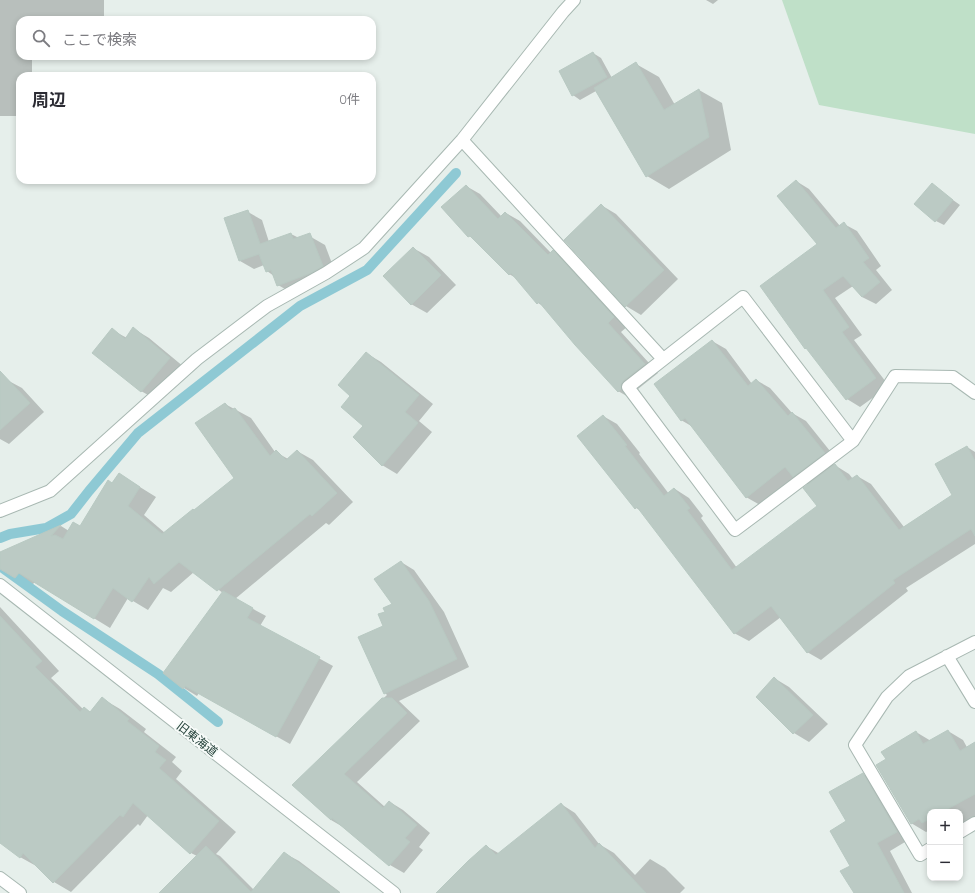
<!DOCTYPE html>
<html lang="ja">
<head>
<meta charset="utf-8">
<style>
  :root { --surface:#fff; --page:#f2f2f3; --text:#2b2b33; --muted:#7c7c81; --line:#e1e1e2 }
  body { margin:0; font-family:Quicksand,"Noto Sans JP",sans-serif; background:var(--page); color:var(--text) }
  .controls { position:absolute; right:12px; bottom:12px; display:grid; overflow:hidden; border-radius:8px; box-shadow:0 2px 6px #0003 }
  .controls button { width:36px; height:36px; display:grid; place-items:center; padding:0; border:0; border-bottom:1px solid var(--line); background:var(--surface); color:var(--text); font:20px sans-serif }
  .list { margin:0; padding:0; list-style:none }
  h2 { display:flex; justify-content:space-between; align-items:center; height:52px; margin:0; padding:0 16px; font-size:17px }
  h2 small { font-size:13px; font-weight:400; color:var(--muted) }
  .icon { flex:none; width:22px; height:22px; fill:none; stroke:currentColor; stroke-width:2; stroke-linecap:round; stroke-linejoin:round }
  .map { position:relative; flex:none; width:975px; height:893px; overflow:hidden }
  .search { position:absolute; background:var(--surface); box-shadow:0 2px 6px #0003; left:16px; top:16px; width:360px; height:44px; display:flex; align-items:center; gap:10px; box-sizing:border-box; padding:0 14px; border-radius:12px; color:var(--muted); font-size:15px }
  .panel { position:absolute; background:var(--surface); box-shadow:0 2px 6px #0003; left:16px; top:72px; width:360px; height:112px; border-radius:12px }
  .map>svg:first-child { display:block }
</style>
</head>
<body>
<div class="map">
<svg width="975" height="893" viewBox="0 0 975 893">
  <rect width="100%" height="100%" fill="#e6efeb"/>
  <path fill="#bfe0c8" d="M782 0H975V134L819 105Z"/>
  <path fill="#0003" d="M0 0H104V20H20V56H32V76H20V116H0Z
    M706 0H718L713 4Z
    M593 53 601 58 612 78 636 64 659 77 675 105 699 90 722 103 731 150 669 189 647 176 596 91 580 100 573 95Z
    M796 181 809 189 840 226 844 224 857 231 881 266 876 270 892 290 876 304 862 297 853 286 835 298 862 335 854 340 889 386 860 407 847 399 809 350 818 244Z
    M932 185 960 205 944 225 936 221 916 204Z
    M466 186 480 194 502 217 506 213 520 221 551 253 553 251 567 260 628 326 621 332 658 373 638 389 632 399 618 391 543 306 538 303 516 278 509 274 474 239 469 236Z
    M601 205 616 214 678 279 641 315 626 306Z
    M248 212 262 220 269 242 291 234 299 238 311 237 325 245 336 274 325 280 292 293 278 285 274 276 267 271 264 265 254 269 240 261Z
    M413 248 429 257 456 285 427 313 411 304Z
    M134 329 149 338 184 367 157 400 141 391 112 330 127 338Z
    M712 341 726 349 752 384 756 380 770 388 792 413 806 421 838 461 833 464 849 474 853 479 857 476 871 484 904 527 954 496 967 447 975 452V544L906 588 908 591 821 660 807 652 781 617 749 641 734 633 642 511 636 508 603 416 617 424 640 453 639 454 669 494 675 489 689 498 703 516 701 518 737 568 818 506 809 485 795 477 760 505 746 497 693 427 681 420Z
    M366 353 381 362 433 404 419 421 432 432 397 474 382 465 351 396Z
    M7 380 22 388 44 412 9 444 0 439V386Z
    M225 404 251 418 275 452H276L288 459 297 451 313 460 353 502 329 525 326 523 235 599 266 616 260 626 333 666 290 744 199 693 197 696 184 688 223 593 194 572 171 592 163 588 148 610 128 598 110 628 35 582 31 586 0 568V554L61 526 69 531 80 527 119 474 156 497 144 515 165 533 235 478Z
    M401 562 414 570 444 612 469 667 399 701 420 721 357 782 385 807 390 802 403 810 430 833 419 847 423 850 404 873 390 865 343 827 331 820 293 785 387 695 385 693 384 626 386 612 394 604Z
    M0 607 59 671 51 678 83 709 84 708 91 713 103 699 120 709 146 729 144 732 176 757 172 762 182 771 176 779 236 832 216 854 220 856 254 890 284 853 299 861 340 892 339 893H160L197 856 191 853 148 815 140 826 138 824 71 892 54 882 38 867 20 857 0 842Z
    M774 678 789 687 828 724 809 742 794 733 757 697Z
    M948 731 963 740 969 751 975 754V830L970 833 960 827V812H930V830L926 832 911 823 887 760 916 732 931 741Z
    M863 774 876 782 910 839 890 851 912 893H854L855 892 851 866 847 822Z
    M561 804 575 813 599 844 614 853 635 875 650 859 665 868 685 888 680 893H438L486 846 500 854Z"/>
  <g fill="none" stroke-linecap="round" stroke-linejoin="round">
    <path stroke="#8ec9d4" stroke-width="10" d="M0 538 10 534 46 528 71 514 89 491 138 433 300 306 367 270 456 173
      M0 566 62 611 158 674 218 722"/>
  </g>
  <path fill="#bbcac4" stroke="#b8c9c2" d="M593 52 607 77 572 96 559 71Z
    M636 62 664 110 699 89 709 137 646 177 594 88Z
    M796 180 836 228 844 222 869 258 863 262 880 282 862 297 843 276 823 290 849 327 842 332 876 378 846 400 806 348 805 349 760 286 817 244 777 196Z
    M932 183 953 200 935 222 914 204Z
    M466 185 498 219 505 212 548 255 553 250 614 317 608 323 645 364 623 381 621 385V389L618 392 575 345 539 302 537 304 511 273 509 275 470 236 468 237 441 207Z
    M601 204 664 270 625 307 564 240Z
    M248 210 260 244 291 233 293 239 310 233 323 266 311 273 277 286 271 270 266 272 259 254 239 261 224 218Z
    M413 247 441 275 411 305 383 276Z
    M133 327 170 358 141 392 92 353 112 328 125 339Z
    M712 340 748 386 756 379 788 416 792 412 825 453 793 477 785 467 746 498 685 418 681 421 654 384Z
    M366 352 419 395 405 412 418 423 382 466 353 437 363 426 341 407 350 396 338 385Z
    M0 371 30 403 0 430Z
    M225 403 231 410 235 408 270 456 276 450 286 460 297 450 337 493 312 516 310 514 217 591 179 562 154 584 149 577 132 602 113 588 94 619 19 573 15 578 0 569V552L61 525 51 536 55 535 63 539 73 522 80 526 108 480 112 483 119 473 140 487 128 506 162 534 193 509 194 510 234 478 195 423Z
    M603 415 627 445 625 446 664 496 674 488 690 508 687 510 732 570 817 506 803 488 835 464 848 481 857 475 899 530 952 495 935 464 967 446 975 461V536L971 529 893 580 895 583 807 653 771 606 734 634 637 507 635 509 577 436Z
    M401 561 429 601 457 659 384 694 358 637 383 626 378 614 385 612 383 608 392 604 374 579Z
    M223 591 253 608 247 618 320 657 276 737 185 686 183 689 163 673Z
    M0 616 42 661 35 667 80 712 84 707 90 712 102 697 129 719 127 721 159 746 155 752 166 760 159 768 219 821 190 854 133 803 123 817 120 815 53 883 23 853 20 858 0 843Z
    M774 677 813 715 793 734 756 697Z
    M382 698H392L407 713 344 774 383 808 389 801 417 825 405 838 410 842 389 866 332 818 331 820 292 785Z
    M948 730 960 751 975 742V794L942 812H930V819L922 823 919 819 911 824 876 765 886 759 881 752 916 731 923 744Z
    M863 773 897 832 877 843 904 893H854L840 871 850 866 830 831 846 821 829 792Z
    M561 803 595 848 599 843 646 893H436L468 861 486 845 496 855Z
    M206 846 251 892 284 852 340 893H159Z"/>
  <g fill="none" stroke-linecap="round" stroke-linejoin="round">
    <g stroke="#a8b8b2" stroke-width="14">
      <path id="service" d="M0 878 20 893"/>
    </g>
    <g stroke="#a8b8b2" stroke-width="14">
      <path id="minor" d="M462 140 663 359
        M853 441 743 297 628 387 735 530 853 441 895 376 953 377 975 393
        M0 511 50 491 197 359 267 306 326 273 364 248 462 140 563 12 574 0
        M0 585 394 893
        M947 656 975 702
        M960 832 975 823
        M930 849 920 855 855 745 887 697 909 676 975 642"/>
    </g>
    <use href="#service" stroke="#fff" stroke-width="12"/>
    <use href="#minor" stroke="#fff" stroke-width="12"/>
  </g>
  <g text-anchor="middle" stroke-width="4" stroke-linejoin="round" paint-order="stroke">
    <g font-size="12" fill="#24423a" stroke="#f7fbf9">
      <text transform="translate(197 739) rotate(38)" y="4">旧東海道</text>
    </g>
  </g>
</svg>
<div class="controls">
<button>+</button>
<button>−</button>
</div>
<div class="search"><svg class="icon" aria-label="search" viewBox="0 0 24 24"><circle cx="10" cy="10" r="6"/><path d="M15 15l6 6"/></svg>ここで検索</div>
<section class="panel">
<h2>周辺<small>0件</small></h2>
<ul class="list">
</ul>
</section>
</div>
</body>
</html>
